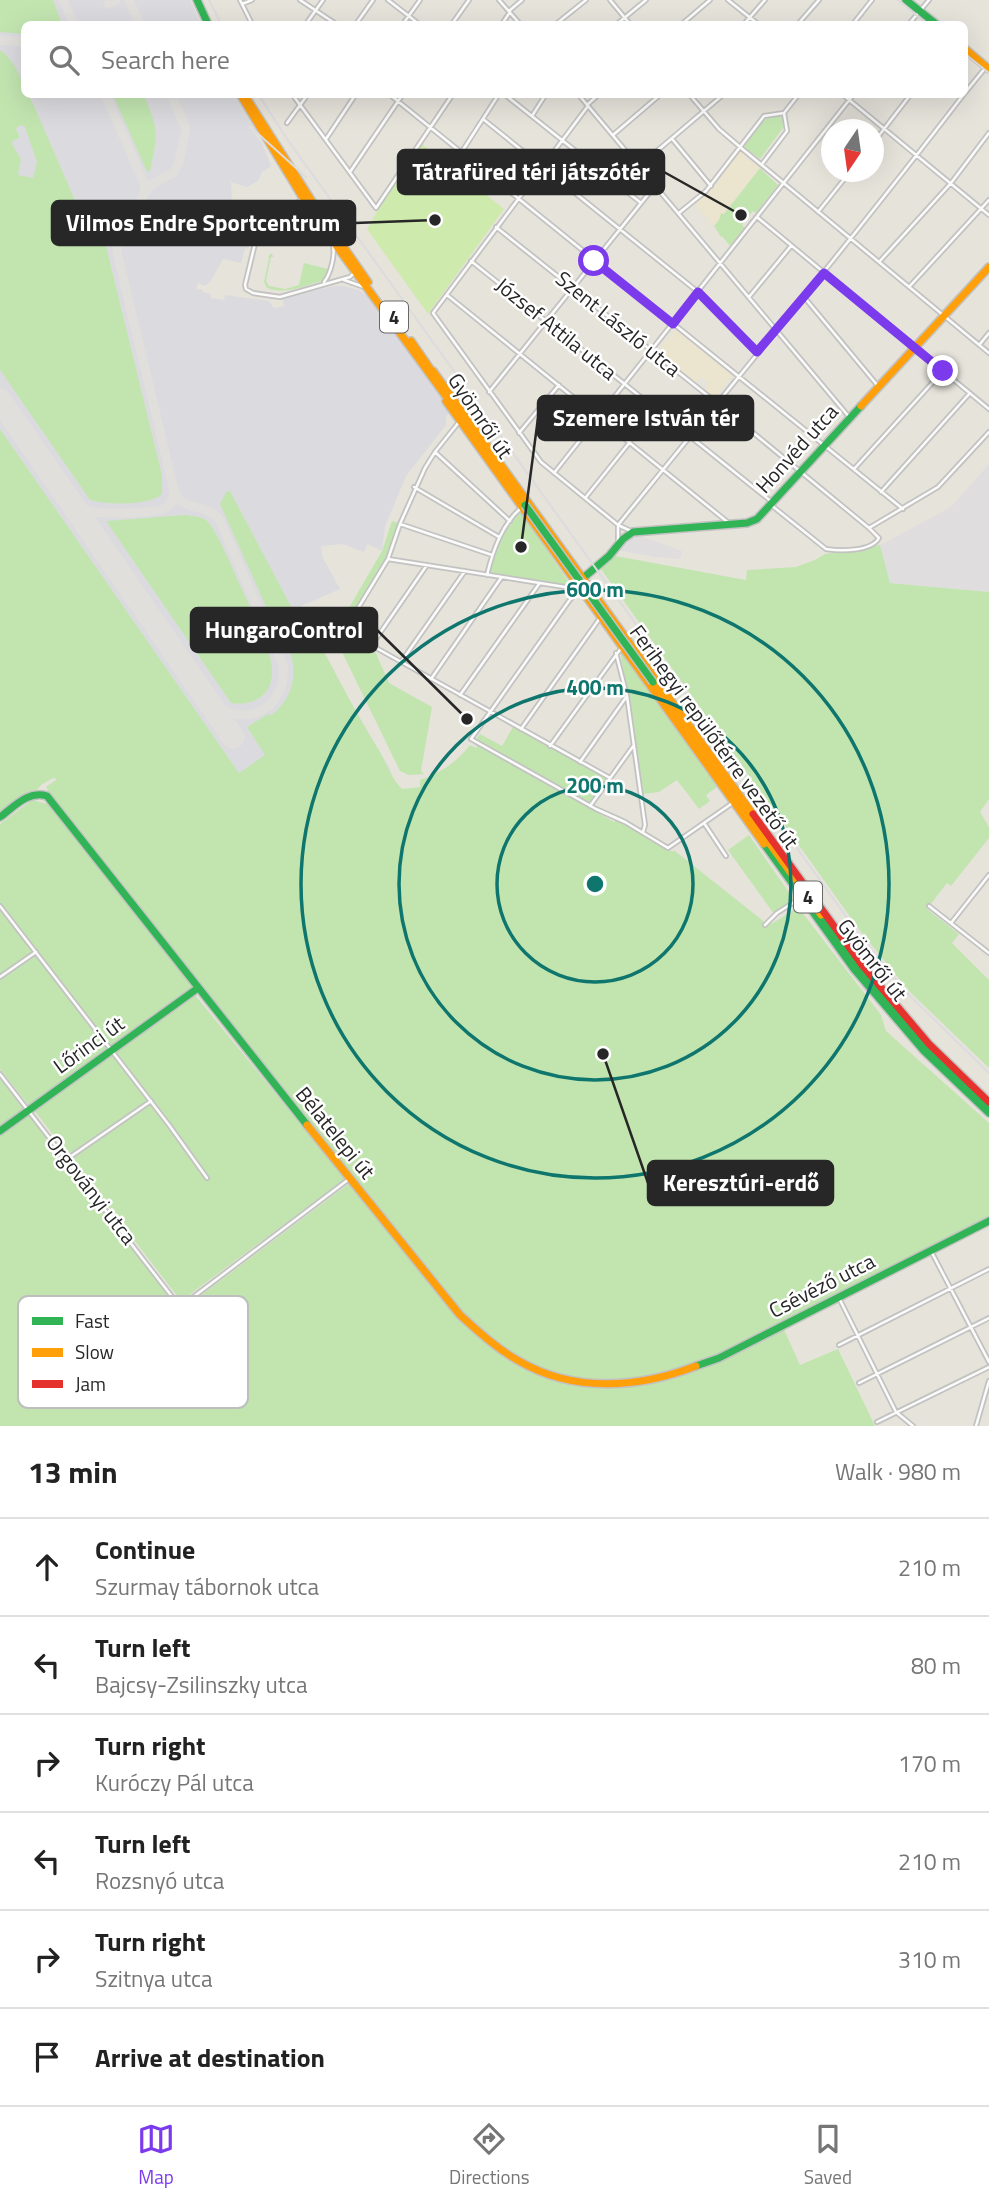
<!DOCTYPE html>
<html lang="en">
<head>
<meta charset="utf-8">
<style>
  :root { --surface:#fff; --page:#f2f2f2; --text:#222; --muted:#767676; --line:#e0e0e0; --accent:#7c3aed }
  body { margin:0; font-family:"Titillium Web",sans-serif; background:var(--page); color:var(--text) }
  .compass { position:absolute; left:821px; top:119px; width:63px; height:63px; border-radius:50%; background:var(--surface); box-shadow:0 7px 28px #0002; rotate:193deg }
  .stop { position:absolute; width:21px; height:21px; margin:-16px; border:5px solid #7c3aed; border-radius:50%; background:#fff }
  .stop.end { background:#7c3aed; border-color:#fff; box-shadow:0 2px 7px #0008 }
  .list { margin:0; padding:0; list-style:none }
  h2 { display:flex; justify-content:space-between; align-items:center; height:91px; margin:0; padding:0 28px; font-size:30px }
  h2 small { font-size:23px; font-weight:400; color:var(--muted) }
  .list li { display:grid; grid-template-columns:46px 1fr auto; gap:21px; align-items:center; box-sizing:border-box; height:98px; padding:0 28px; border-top:2px solid var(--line) }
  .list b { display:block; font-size:26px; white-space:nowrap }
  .list p { margin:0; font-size:23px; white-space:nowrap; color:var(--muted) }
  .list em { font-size:23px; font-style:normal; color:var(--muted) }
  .icon { flex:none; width:38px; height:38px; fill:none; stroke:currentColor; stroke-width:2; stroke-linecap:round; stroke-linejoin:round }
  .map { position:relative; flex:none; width:989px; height:1426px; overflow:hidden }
  .search { position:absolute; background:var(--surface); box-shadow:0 7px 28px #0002; left:21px; right:21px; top:21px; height:77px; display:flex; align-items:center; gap:18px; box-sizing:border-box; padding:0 24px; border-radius:10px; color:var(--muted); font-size:26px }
  .sheet { height:679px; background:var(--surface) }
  nav { display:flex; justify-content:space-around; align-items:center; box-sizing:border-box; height:98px; border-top:2px solid var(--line); background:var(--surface); font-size:19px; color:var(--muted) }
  nav a { display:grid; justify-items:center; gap:4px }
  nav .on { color:var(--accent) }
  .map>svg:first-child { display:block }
</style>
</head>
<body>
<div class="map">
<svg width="989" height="1426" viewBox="0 0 989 1426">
  <rect width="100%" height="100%" fill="#e6e3db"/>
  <path fill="#e0dddf" d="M989 464V592L890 583 880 545 951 507Z
    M633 533 682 551 680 559 655 557 616 550 624 540Z"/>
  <path fill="#ebe4ce" d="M740 151 747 156 745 159 747 161 749 159 760 168 714 226 695 204 714 187Z
    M675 330 732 375 715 398 705 390 709 383 701 377 696 383 657 352Z"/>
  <path fill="#dbdbdf" d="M0 0H190L201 24H24V94L237 95 254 123 249 126 262 143 271 166 262 172 258 181 247 187 231 182 232 215 252 220 248 236 251 237 248 249 245 248 241 263 223 259 210 282 205 286 198 283 196 290 202 289 203 292 211 294V298L224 300 225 295 269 301 274 308 284 306 283 298 334 286H344L359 290 370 298 444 402 449 413 446 416V425L406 476 385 527 382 551 368 544 364 552 343 544 321 546 322 556 340 589 301 606 347 696 390 769 393 780 475 872 318 998 258 942 255 944 0 680Z"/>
  <path fill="#c2e5b0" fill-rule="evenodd" d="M0 0H53L62 24H24V34L0 32Z
    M0 50C12 58 24 79 24 94L28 95 34 106 81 214H84L106 246 162 475V494C149 506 107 505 90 500L0 370ZM21 125 25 127 37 162 33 178 18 175 21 159 12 144 13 140 20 138 16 128Z
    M113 95H144C159 130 158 134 150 171L147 172Z
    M782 116 783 128 760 159 744 147 749 140 748 137 768 117Z
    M760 168 778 185 756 213 753 211 742 225 745 228 730 246 722 236 721 237 714 226 719 220 721 213 724 214Z
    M271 253 274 257H271L266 281 269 286 285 289 299 285 304 263 328 269 322 281C303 286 286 295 267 288L264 282 269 258 268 257Z
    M0 429 239 773 265 755 247 727 268 714 270 716C292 700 299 675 289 650L285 649 220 504 226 492 230 491 294 612 304 625 309 623C332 667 354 710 380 752 387 765 392 779 402 789L420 787V780C441 772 455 764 470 745L476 748 478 745 614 822 617 819 668 851H675L767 924 773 923 798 907 881 1015 886 1031 989 1123V1217L929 1249 781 1323 800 1365 838 1349 875 1426H0V1078L180 1311 355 1179 49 792 46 787 57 779 53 778 41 785 37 790 30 791 0 813Z
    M520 511 570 584 571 586 489 573 501 538Z
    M185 515C192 516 201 516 206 520 217 530 234 572 241 587 252 613 290 673 262 696 253 703 242 705 231 703L106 521Z
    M392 521 398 523 386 559 348 622 344 623 343 618 382 551Z
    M880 545 890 583 989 592V799L980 812 989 827V838L951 886 947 883 927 909 959 934 952 943 989 980V1068L910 992 861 932 598 565 610 555 746 580 747 570 796 567 815 560 825 554Z
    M345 624 372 644 389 683 432 707 421 771 424 774 409 775 400 771 343 654 336 644 327 648 340 632 351 637 341 626Z
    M620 651 717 787 706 795 710 801 699 809 677 780 659 792 643 794Z
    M513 727 607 779 590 803 476 739 480 734 502 746Z
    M32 800 48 804 193 988 29 1106 0 1069V824Z
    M749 835 795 901 774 914 728 850Z
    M195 995 345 1179 181 1301 34 1110Z"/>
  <path fill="#ceeaad" d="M422 144 504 209 428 314 367 229 379 208Z"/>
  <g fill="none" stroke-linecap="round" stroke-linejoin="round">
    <path stroke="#e1dfdc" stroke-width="9" d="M63 0 74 24
      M129 0 140 24
      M108 4 116 0
      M0 40 24 42
      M105 94 145 186C144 210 117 224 117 252L174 490C184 514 204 501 219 519L283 665C288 713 236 732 206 697
      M146 192 152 184 173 173 179 163 186 129 171 94
      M65 494C71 501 77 507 86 510 98 515 158 514 167 507 172 503 173 498 174 492"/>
    <path stroke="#e1dfdc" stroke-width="23" d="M0 400 233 737"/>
    <g stroke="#c3c2c2" stroke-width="6">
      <path id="street" d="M240 0 252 24
        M300 0 336 24
        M388 0 419 24
        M499 0 520 24
        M610 0 630 24
        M728 0 758 24
        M242 4 252 0
        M509 11 522 0
        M306 24 323 0
        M356 24 373 0
        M403 24 420 0
        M452 24 469 0
        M502 24 510 12
        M556 24 586 0
        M617 24 646 0
        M682 24 710 0
        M744 24 765 0
        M798 24 819 0
        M853 24 872 0
        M909 24 929 0
        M292 94 376 208 453 94
        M389 94 903 509
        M504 94 641 203
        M578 94 850 418
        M689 94 719 129 740 147 989 353
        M842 94 989 215
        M964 94 986 67
        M587 105 599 94
        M588 106 433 313 541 462 618 525 633 532
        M784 113 799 94
        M532 116 546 94
        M483 119 698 292 757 352
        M287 123 308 94
        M613 135 661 94
        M326 139 356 94
        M673 140 711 186
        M874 142 911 94
        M461 153 499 94
        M762 164 787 131 784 113
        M638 167 724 94
        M350 172 403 94
        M310 201 303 198C298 202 293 206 288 208 275 215 267 214 259 227L245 285 246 289 253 293 280 297 350 277 355 272
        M289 208 311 220 329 240
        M818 212 850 172
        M679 213 706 191 764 116 784 113
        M757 217 989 409
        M496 227 717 403 869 528 879 538C871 552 840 551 826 549L771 505
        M471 261 772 502
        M880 261 951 183 989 133
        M344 280 364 287
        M324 282C331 273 335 256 333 245
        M909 287 989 200
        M447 295 730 524
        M749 297 791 246
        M804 297 878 386
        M980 344 989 333
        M489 392 654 187
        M459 422 435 452 425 468 400 524 388 559 349 623 378 649 610 778
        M519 433 559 385
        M435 452 510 521
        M854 469 943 371
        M554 473 854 94
        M414 487 499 537
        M881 492 970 393
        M586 497 630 442
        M400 524 492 555
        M618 525C734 382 852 240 964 94
        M618 527V544
        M869 528 938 487 989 432
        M388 559 565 587 575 586
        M487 575C493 550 502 524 522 507
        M579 589 569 601 471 739 596 809 625 822 668 848 734 802
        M373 643 427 565
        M616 653 627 696 645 825 643 832
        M401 662 465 571
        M431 679 501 578
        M460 695 539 584
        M521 729 600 618
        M550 746 622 647
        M580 762 627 696
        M590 806 634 745
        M704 823 726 856
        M0 906 169 1125 207 1178
        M929 906 989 953
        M951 923 989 875
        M765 925 777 913 802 897
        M0 977 36 952
        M0 1074 180 1307 349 1179
        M67 1159 151 1101
        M931 1251 989 1362
        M839 1298 896 1412 913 1426
        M839 1345 989 1269
        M859 1383 989 1318
        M877 1422 989 1367
        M976 1426 989 1381"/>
    </g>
    <g stroke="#c3c2c2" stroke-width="10">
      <path id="fast" d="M197 0 208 24
        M906 0 936 24
        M582 579 609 556 623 539 633 532 747 523 757 519 861 406
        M0 817C14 807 28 790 47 796L307 1125
        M764 844 854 969 924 1051 989 1113
        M821 915 868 979 927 1047 989 1107
        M0 1131 198 988
        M696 1366 719 1358 989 1221"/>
    </g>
    <g stroke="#c3c2c2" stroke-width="10">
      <path id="slow" d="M964 48 989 69
        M240 94 309 208 525 505
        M244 94 313 203 368 282
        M411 341 433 373
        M433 371 753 814
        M446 401 764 844
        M861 406 989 267
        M653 682 821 915
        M307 1125 460 1315C479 1332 497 1349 519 1361 574 1393 639 1388 696 1366"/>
    </g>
    <g stroke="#c3c2c2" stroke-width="10">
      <path id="jam" d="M753 814 862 965 929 1044 989 1102"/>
    </g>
    <use href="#street" stroke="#fbfbfa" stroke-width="2.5"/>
    <use href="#fast" stroke="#30b455" stroke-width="7"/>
    <use href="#slow" stroke="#ff9f0a" stroke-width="7"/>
    <use href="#jam" stroke="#e5322d" stroke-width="7"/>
    <path stroke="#dcdbdd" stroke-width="2" d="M898 0 927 24
      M964 53 989 73"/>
    <path stroke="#dcdbdd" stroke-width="2" d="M189 0 200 24
      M209 0 221 24
      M232 94 255 131 306 177
      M258 94 287 139 858 933 907 993 989 1073"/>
    <g stroke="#c3c1bf" stroke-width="10" stroke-linecap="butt">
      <path id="fast-bridge" d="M525 505 653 682"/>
    </g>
    <use href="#fast-bridge" stroke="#30b455" stroke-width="7"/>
  </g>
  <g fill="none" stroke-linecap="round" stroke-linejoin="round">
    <path stroke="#7c3aed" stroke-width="9" d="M594 261 673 324 698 292 757 352 824 273 943 371"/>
  </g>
  <g fill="none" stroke="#0f766e" stroke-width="3.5">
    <circle cx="595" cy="884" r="98"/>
    <circle cx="595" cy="884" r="196"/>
    <circle cx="595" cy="884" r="294"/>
  </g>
  <g text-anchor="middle" stroke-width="5" stroke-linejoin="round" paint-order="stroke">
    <g fill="#fff" stroke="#686868" stroke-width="2">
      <rect x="380" y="301.5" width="28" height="31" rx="5"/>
      <rect x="794" y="881.5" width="28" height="31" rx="5"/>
    </g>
    <g font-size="19" font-weight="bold" fill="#272727">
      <text x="394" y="324">4</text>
      <text x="808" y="904">4</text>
    </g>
    <g font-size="21" fill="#272727" stroke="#fff">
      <text transform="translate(618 324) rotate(39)" y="7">Szent László utca</text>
      <text transform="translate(556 329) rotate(39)" y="7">József Attila utca</text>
      <text transform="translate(480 416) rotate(56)" y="7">Gyömrői út</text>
      <text transform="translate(797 449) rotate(-48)" y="7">Honvéd utca</text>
      <text transform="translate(714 737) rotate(54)" y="7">Ferihegyi repülőtérre vezető út</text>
      <text transform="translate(872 960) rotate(52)" y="7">Gyömrői út</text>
      <text transform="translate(89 1045) rotate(-36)" y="7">Lőrinci út</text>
      <text transform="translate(335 1133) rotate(51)" y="7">Bélatelepi út</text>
      <text transform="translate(91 1190) rotate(52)" y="7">Orgoványi utca</text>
      <text transform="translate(822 1286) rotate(-27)" y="7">Csévéző utca</text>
    </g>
  </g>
  <rect x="18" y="1296" width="230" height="112" rx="10" fill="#fff" stroke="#bebebe" stroke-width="2"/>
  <rect x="32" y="1317" width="31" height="8" fill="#30b455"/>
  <rect x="32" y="1348" width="31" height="9" fill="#ff9f0a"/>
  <rect x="32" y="1380" width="31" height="8" fill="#e5322d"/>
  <g font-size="19" fill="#272727">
    <text x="75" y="1328">Fast</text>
    <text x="75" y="1359">Slow</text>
    <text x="75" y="1391">Jam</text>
  </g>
  <circle cx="595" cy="884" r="10" fill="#0f766e" stroke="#fff" stroke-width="3.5"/>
  <g font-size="21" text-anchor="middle" font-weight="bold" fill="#0f766e" stroke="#fff" stroke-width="5" stroke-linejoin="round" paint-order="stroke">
    <text x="595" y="597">600 m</text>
    <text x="595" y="695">400 m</text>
    <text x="595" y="793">200 m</text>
  </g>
  <path fill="none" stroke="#272727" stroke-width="2.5" d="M741 215L664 172M435 220L355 223M521 547L538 418M467 719L377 630M603 1054L648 1183"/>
  <g fill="#272727" stroke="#fff" stroke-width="2.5">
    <circle cx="741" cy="215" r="7"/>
    <circle cx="435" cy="220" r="7"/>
    <circle cx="521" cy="547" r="7"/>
    <circle cx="467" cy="719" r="7"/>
    <circle cx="603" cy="1054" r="7"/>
  </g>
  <g fill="#272727" stroke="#272727" stroke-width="2.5">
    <rect x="398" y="150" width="266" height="44" rx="7"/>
    <rect x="52" y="201" width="303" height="44" rx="7"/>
    <rect x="538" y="396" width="215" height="44" rx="7"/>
    <rect x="191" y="608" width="186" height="44" rx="7"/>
    <rect x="648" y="1161" width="185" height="44" rx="7"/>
  </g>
  <g font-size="23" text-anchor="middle" font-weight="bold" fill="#fff">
    <text x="531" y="180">Tátrafüred téri játszótér</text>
    <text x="203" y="231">Vilmos Endre Sportcentrum</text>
    <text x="646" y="426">Szemere István tér</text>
    <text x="284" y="638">HungaroControl</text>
    <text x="741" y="1191">Keresztúri-erdő</text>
  </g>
</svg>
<svg class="compass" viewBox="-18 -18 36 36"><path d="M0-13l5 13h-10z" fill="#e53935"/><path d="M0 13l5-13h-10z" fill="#767676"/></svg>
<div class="stop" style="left:594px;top:261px"></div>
<div class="stop end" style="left:943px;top:371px"></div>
<div class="search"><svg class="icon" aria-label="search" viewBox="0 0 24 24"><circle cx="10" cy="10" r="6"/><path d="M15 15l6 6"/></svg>Search here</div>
</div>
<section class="sheet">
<h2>13 min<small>Walk · 980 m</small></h2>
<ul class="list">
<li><svg class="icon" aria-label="ahead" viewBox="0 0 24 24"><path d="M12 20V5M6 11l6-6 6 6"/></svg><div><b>Continue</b><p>Szurmay tábornok utca</p></div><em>210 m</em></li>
<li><svg class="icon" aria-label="left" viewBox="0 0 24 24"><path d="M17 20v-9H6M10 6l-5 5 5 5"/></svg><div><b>Turn left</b><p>Bajcsy-Zsilinszky utca</p></div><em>80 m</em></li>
<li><svg class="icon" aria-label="right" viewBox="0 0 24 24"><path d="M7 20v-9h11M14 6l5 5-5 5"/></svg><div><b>Turn right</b><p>Kuróczy Pál utca</p></div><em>170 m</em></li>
<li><svg class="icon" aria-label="left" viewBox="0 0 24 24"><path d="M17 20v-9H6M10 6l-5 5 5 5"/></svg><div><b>Turn left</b><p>Rozsnyó utca</p></div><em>210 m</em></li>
<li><svg class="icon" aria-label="right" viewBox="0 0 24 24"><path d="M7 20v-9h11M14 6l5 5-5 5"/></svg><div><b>Turn right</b><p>Szitnya utca</p></div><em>310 m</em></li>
<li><svg class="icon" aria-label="arrive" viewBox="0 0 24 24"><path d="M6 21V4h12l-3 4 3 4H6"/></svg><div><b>Arrive at destination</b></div></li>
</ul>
</section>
<nav>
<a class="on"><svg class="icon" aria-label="map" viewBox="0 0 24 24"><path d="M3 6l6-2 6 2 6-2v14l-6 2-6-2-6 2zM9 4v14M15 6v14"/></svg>Map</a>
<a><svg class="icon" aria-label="directions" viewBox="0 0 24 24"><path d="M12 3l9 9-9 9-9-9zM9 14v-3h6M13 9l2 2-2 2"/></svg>Directions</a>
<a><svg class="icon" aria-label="saved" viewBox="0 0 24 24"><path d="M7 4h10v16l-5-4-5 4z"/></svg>Saved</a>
</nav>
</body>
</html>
